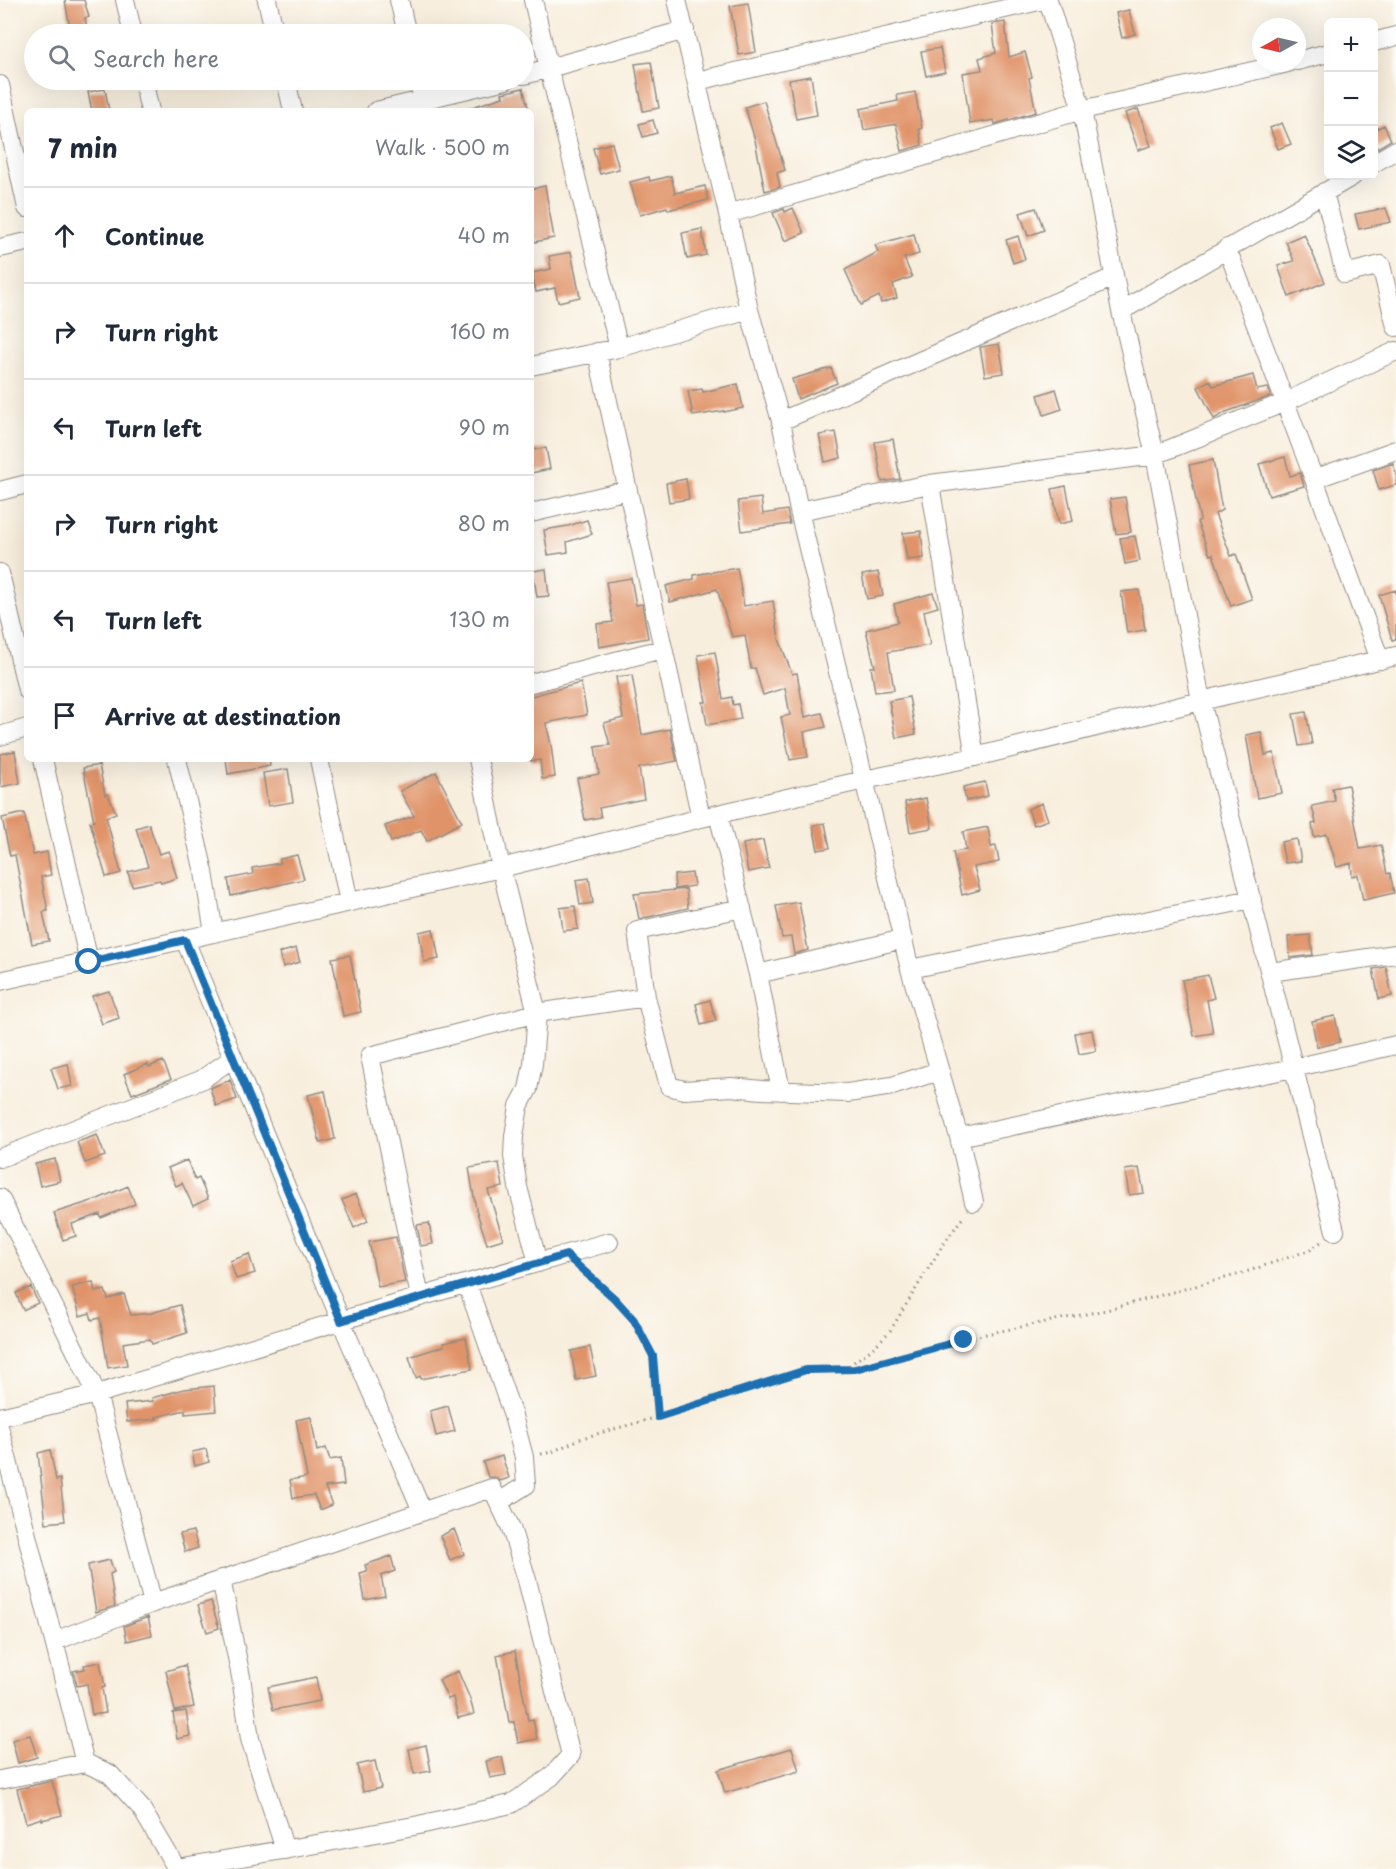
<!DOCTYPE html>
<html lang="en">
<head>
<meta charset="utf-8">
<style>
  :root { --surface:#fff; --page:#f2f2f3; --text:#1f2937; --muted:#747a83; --line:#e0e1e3 }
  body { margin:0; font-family:"Playpen Sans",sans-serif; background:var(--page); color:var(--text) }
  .controls { position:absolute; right:18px; top:18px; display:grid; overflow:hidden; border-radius:9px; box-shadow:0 6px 24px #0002 }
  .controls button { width:54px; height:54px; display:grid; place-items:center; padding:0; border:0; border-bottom:2px solid var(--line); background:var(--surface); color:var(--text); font:30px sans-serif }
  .compass { position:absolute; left:1252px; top:18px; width:54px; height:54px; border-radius:50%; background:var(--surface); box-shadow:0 6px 24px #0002; rotate:262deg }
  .stop { position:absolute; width:18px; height:18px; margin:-14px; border:4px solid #1f6fb2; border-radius:50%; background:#fff }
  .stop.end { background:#1f6fb2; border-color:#fff; box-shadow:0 2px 6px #0008 }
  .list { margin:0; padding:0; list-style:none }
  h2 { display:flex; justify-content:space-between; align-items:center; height:78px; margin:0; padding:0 24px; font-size:26px }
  h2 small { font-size:20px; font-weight:400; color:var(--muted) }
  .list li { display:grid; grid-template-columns:39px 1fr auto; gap:18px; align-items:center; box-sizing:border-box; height:96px; padding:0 24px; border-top:2px solid var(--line) }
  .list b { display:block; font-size:22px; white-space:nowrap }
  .list em { font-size:20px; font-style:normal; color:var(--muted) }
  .icon { flex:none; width:33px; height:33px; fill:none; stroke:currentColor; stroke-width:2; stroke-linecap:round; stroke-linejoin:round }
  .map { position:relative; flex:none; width:1396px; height:1869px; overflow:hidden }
  .search { position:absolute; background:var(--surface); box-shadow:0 6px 24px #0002; left:24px; top:24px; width:510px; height:66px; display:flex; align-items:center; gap:15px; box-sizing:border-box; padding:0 21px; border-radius:33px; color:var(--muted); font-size:22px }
  .panel { position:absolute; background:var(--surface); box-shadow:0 6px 24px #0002; left:24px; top:108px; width:510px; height:654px; border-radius:9px }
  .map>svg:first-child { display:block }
</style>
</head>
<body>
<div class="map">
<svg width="1396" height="1869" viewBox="0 0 1396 1869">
  <rect width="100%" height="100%" fill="#fdfcf7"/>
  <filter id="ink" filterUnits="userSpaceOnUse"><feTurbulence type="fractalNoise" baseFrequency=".0167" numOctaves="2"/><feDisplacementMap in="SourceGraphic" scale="12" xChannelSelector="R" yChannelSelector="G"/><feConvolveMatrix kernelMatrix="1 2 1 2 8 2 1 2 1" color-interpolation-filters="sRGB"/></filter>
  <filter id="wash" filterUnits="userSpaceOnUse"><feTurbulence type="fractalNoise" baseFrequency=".008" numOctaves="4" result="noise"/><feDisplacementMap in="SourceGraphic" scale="24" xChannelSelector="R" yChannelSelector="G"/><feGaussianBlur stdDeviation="1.35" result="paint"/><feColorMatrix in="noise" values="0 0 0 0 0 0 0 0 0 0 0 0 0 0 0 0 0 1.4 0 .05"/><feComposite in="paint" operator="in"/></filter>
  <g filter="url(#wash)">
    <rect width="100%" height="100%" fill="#f8eedd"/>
    <g id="blocks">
      <path fill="#e09368" d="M65 0H84L89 17 85 18 88 34H71Z
        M748 3 756 52 739 55 730 6Z
        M1129 10 1135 34 1122 38 1116 13Z
        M1005 22 1009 57 1025 52 1032 77 1029 78 1036 112 995 124 994 120 970 124 963 73 982 70 979 58 996 53 992 24Z
        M940 48 945 72 926 76 921 51Z
        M651 62 659 108 643 111 635 64Z
        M811 76 817 115 796 119 789 80Z
        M523 88 529 111H469V108L503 97 502 93Z
        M105 89 109 111H92L88 92Z
        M915 92 922 128 919 129 922 145 902 151 896 124 864 130 860 109 898 101 897 95Z
        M764 101 785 170 777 173 780 187 765 191 755 140 745 107Z
        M1138 109 1151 146 1138 150 1125 113Z
        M653 120 657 133 643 137 639 124Z
        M1282 123 1291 144 1278 149 1270 128Z
        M1384 125 1391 140 1378 148 1374 140V130Z
        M612 143 619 169 600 174 593 148Z
        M671 176 675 193 705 186 708 200 668 210 667 207 640 215 630 182 649 177 650 181Z
        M545 186 554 238 534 242 531 222V189Z
        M793 208 804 233 785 241 773 213 784 209 785 212Z
        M1036 208 1044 230 1028 236 1020 213Z
        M1386 208 1391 222 1359 229 1355 214Z
        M702 229 706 255 687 259 682 233Z
        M914 234 919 254 904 258 912 277 893 284 897 298 881 303 879 296 861 305 845 270 878 252 875 245Z
        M1304 234 1325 282 1289 297 1278 266 1294 261 1286 242Z
        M1018 236 1025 259 1013 263 1006 240Z
        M571 252 580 297 558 302 555 288 536 292 532 273 551 269 549 256Z
        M999 344 1004 373 985 376 980 347Z
        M831 368 837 383 798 399 792 379Z
        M1253 375 1257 390 1268 388 1271 396 1226 412 1214 419 1198 387 1210 380 1213 386Z
        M738 384 743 408 724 412V411L693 416 688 391 702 389 703 392Z
        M1056 389 1062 409 1044 415 1038 395Z
        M836 432 841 458 825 462 819 435Z
        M893 439 900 479 882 482 875 442Z
        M546 448 550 469 531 473V450Z
        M1285 457 1290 476 1300 473 1304 486 1269 496 1259 464Z
        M1213 460 1222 510 1215 514 1231 556 1236 554 1252 599 1231 606 1213 554 1210 555 1197 522 1200 520 1189 465Z
        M1393 463 1396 473V485L1379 490 1373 470Z
        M686 479 689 499 669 502 666 483Z
        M1066 486 1073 521 1059 524 1052 489Z
        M1125 497 1131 532 1116 534 1110 499Z
        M761 498 763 514 787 510 790 524 742 531 738 501Z
        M587 520 592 534 567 542 568 552 548 555 544 530 568 526Z
        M921 531 924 558 907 560 903 533Z
        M1135 536 1140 561 1125 564 1120 538Z
        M737 568 744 606 773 601 779 639 792 674 797 673 805 717 822 713 826 727 804 732 808 757 790 760 781 717 790 715 785 688 763 695 755 668 751 669 745 635 732 637 717 589 670 602 666 586 694 579V575Z
        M546 569 549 596 537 597 533 571Z
        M878 572 883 596 867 599 862 575Z
        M631 578 636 605 642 604 648 638 599 647 597 624 613 622 606 582Z
        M1139 590 1145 630 1127 633 1121 592Z
        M1396 590V639L1392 640 1379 595Z
        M933 593 938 607 924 611 930 645 888 652 894 690 875 692 871 667H875L866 630 898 622 894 604Z
        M715 652 723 699 732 697 733 705 738 704 741 719 707 725 703 702H706L698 655Z
        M632 675 642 735 670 729 677 761 639 768 644 799 599 808 601 817 585 820 577 778 599 774 595 747 610 745 604 723 623 718 616 677Z
        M581 683 587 715 546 723 551 745 555 777 542 779 540 760 531 761V696Z
        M909 697 916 734 896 738 889 701Z
        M1306 712 1312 744 1299 746 1293 714Z
        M1261 732 1265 755 1274 753 1282 793 1257 798 1246 735Z
        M15 751 20 783 0 787V754Z
        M226 759H269L270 766 228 774Z
        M99 765 105 795 108 794 116 813 106 817 121 873 106 877 90 822 94 821 83 768Z
        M288 769 293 802 268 806 263 773Z
        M436 772 462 822 427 841 421 830 391 842 385 826 414 816 400 791Z
        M985 782 988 796 966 801 963 787Z
        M1348 785 1360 849 1381 845 1387 874 1390 873 1394 893 1363 900 1358 875 1352 876 1351 863 1337 867 1327 834 1314 837 1312 824 1316 823 1312 806 1335 801 1332 788Z
        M926 798 932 828 910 832 905 802Z
        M1042 803 1048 820 1034 825 1028 809Z
        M24 813 33 855 47 852 51 875 41 877 48 911 43 912 49 941 32 944 15 855 10 856 2 818Z
        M825 823 830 848 818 850 813 825Z
        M149 824 159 854 169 851 177 878 161 883 160 880 132 886 128 872 148 867 136 828Z
        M988 827 991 847 996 846 999 862 974 867 980 890 962 895 953 852 966 850 963 832Z
        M1297 839 1301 861 1285 863 1281 842Z
        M763 840 769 868 748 872 743 844Z
        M297 855 304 879 231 896 228 879 253 874 252 868 280 863V859Z
        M692 873 694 886 675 889 674 875Z
        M589 878 593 903 580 905 576 880Z
        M686 889 688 908 639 919 634 894Z
        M799 902 808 950 794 954 791 937 782 938 776 906Z
        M575 906 578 929 563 931 560 908Z
        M433 929 439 959 424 962 419 932Z
        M1310 935 1313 955 1290 958 1288 937Z
        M296 948 300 962 283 967 279 953Z
        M350 955 361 1012 343 1016 332 958Z
        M1386 967 1392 996 1379 999 1373 969Z
        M1208 975 1214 998 1207 1000 1213 1033 1194 1036 1182 980Z
        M109 991 119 1018 102 1024 92 996Z
        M710 1000 716 1021 701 1025 696 1004Z
        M1335 1016 1340 1042 1317 1047 1312 1021Z
        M1092 1030 1096 1051 1079 1054 1075 1033Z
        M163 1061 171 1079 132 1094 124 1074 148 1064 149 1067Z
        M68 1064 72 1086 58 1089 51 1068Z
        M230 1080 237 1099 216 1106 210 1088Z
        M325 1091 335 1139 320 1143 308 1095Z
        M97 1135 105 1156 85 1163 77 1142Z
        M55 1159 60 1181 40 1186 35 1164Z
        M187 1160 195 1180 199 1178 208 1199 193 1206 182 1183 176 1186 168 1168Z
        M499 1163 503 1187 488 1190 503 1239 487 1244 476 1209 469 1168Z
        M1139 1168 1144 1193 1129 1195 1125 1170Z
        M128 1186 135 1204 101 1218 100 1214 72 1224 76 1236 63 1240 54 1213 98 1199Z
        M356 1194 368 1221 354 1228 342 1200Z
        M429 1223 433 1244 421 1246 417 1225Z
        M396 1237 405 1282 378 1287 369 1242Z
        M249 1254 255 1273 236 1279 230 1261Z
        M93 1282 95 1292 105 1290 108 1299 124 1294 131 1315 151 1313 180 1305 187 1333 152 1344 150 1339 123 1343 127 1365 108 1368 100 1318 92 1320 90 1313 80 1316 72 1287Z
        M31 1287 38 1303 23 1310 16 1293Z
        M466 1338 472 1369 421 1379 420 1376 416 1378 409 1357 444 1346 443 1343Z
        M590 1347 596 1376 576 1380 571 1351Z
        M214 1386 216 1411 185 1414V1410L156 1417 157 1419 127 1422 125 1404 153 1401 152 1398 184 1389Z
        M448 1406 455 1431 436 1436 430 1411Z
        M311 1417 317 1451 326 1448 330 1460 341 1458 344 1485 325 1487 332 1505 320 1510 314 1495 293 1498 290 1480 307 1477 296 1420Z
        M206 1449 209 1462 195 1466 192 1452Z
        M50 1450 56 1480 60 1479 65 1521 46 1523 38 1453Z
        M502 1456 509 1478 500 1481 494 1477H488L483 1462Z
        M454 1529 464 1554 450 1560 440 1536Z
        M193 1531 198 1548 185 1552 180 1534Z
        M391 1556 395 1571 381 1576 385 1596 365 1600 360 1573 367 1571 365 1565Z
        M110 1560 114 1572 110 1574 115 1606 96 1612 88 1565Z
        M211 1601 219 1628 207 1632 198 1605Z
        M148 1617 152 1635 127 1641 124 1626Z
        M515 1651 528 1720 533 1719 537 1739 518 1743 514 1722H509L497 1655Z
        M100 1662 105 1687 102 1688 106 1713 92 1715 87 1684 77 1686 73 1671 85 1669 84 1665Z
        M185 1665 194 1707 175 1711 166 1671Z
        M458 1671 470 1699 474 1714 458 1718 453 1697 448 1699 439 1680Z
        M316 1677 320 1701 273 1710 268 1687Z
        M186 1711 190 1736 177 1739 173 1713Z
        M30 1735 37 1757 18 1763 12 1740Z
        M426 1745 431 1771 414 1774 409 1749Z
        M792 1748 799 1771 725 1793 718 1770Z
        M502 1757 506 1775 490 1778 486 1761Z
        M375 1761 381 1788 363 1792 357 1765Z
        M52 1781 62 1815 42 1820V1818L26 1823 17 1789Z"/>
    </g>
  </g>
  <g filter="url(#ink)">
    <use href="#blocks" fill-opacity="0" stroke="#928c84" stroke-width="1.5"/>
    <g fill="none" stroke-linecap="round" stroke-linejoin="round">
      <g stroke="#928c84" stroke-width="20">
        <path id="minor" d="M125 0 133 34
          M267 0 275 34
          M399 0 407 34
          M533 0 549 69 619 348
          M677 0 728 214 749 310 781 421 799 511 910 969 959 1137 974 1202
          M1048 0 1082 110 1121 311 1155 455 1201 701 1335 1231
          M1374 42 1396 36
          M1297 61 1328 53
          M524 75 685 30
          M143 80 150 111
          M286 80 293 111
          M418 80 425 110
          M697 81 1043 0
          M0 85 27 208
          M376 111 506 80
          M1374 163 1396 150
          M1324 192 1345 274 1381 265 1396 327
          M728 214 1082 110 1288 63
          M0 248 27 242
          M1227 248 1314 479
          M1121 311 1353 176
          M597 352 701 818
          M531 366 619 348 749 310
          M781 421 1114 277
          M930 484 975 757
          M0 491 27 484
          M799 511 930 484 1155 455 1285 402 1396 351
          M531 513 628 490
          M0 573 27 690
          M1380 660 1314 479 1396 450
          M531 683 662 649
          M0 736 27 728
          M43 759 89 962
          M177 759 204 872 214 933
          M319 759 349 902
          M478 759 501 868 537 1013 533 1064 528 1089 519 1106 514 1136 513 1156 518 1187 538 1263
          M718 814 758 974
          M185 940 341 1321 422 1511
          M910 969 1252 899
          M1270 972 1396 954
          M0 981 501 868 701 818 864 780 975 757 1201 701 1396 656
          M646 997 637 931 742 908
          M781 1091 758 974 903 939
          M959 1137 1293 1068 1396 1045
          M0 1158 201 1080 233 1058
          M0 1198 97 1394 153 1603
          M467 1284 513 1416 524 1457 526 1485 499 1502
          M420 1297 370 1056 537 1013 646 997 669 1086 684 1090 731 1087 762 1090 848 1093 892 1086 939 1071
          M0 1417 97 1394 420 1297 609 1242
          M0 1430 85 1763
          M221 1579 241 1677 250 1739 285 1850
          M55 1641 153 1603 492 1488 511 1528 527 1580 571 1755 551 1777 511 1804 419 1825 323 1843 177 1868
          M0 1780 85 1763 110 1774 141 1808 177 1869"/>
      </g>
      <path stroke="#928c84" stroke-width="3" stroke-dasharray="1.5 4.5" stroke-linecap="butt" d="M581 1268 614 1298 634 1320 653 1356 658 1417
        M844 1369 872 1349 890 1331 944 1243 964 1216
        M541 1454 552 1452 582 1438 658 1417 806 1370 855 1369 986 1334 1106 1310 1240 1274 1310 1250 1321 1242"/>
      <use href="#minor" stroke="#fff" stroke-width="18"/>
    </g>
  </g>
  <g fill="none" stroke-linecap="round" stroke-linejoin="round" filter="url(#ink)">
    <path stroke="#1f6fb2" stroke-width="8" d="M89 962 185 940 341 1321 566 1255 614 1298 634 1320 653 1356 658 1417 806 1370 855 1369 964 1340"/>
  </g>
</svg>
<div class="controls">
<button>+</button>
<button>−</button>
<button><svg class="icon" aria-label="layers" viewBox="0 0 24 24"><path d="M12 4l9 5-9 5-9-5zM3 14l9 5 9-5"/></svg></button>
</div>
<svg class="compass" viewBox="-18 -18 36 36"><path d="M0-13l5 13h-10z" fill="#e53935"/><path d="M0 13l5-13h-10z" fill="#747a83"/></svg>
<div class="stop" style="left:89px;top:962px"></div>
<div class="stop end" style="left:964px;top:1340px"></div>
<div class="search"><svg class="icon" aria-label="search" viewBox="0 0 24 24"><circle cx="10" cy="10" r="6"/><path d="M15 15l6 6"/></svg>Search here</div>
<section class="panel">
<h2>7 min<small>Walk · 500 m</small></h2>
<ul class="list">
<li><svg class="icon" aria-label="ahead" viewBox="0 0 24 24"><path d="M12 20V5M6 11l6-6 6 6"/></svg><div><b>Continue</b></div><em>40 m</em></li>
<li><svg class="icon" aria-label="right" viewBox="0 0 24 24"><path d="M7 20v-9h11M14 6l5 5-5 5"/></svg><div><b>Turn right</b></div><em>160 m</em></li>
<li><svg class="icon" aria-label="left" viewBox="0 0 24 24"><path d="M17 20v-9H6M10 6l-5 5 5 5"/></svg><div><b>Turn left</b></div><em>90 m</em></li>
<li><svg class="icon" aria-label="right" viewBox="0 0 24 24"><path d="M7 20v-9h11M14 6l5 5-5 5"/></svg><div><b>Turn right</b></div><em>80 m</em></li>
<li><svg class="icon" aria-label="left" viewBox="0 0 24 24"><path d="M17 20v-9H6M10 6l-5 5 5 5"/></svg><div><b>Turn left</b></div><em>130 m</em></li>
<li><svg class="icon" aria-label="arrive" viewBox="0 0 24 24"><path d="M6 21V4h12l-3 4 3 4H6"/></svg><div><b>Arrive at destination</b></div></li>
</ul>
</section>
</div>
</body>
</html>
